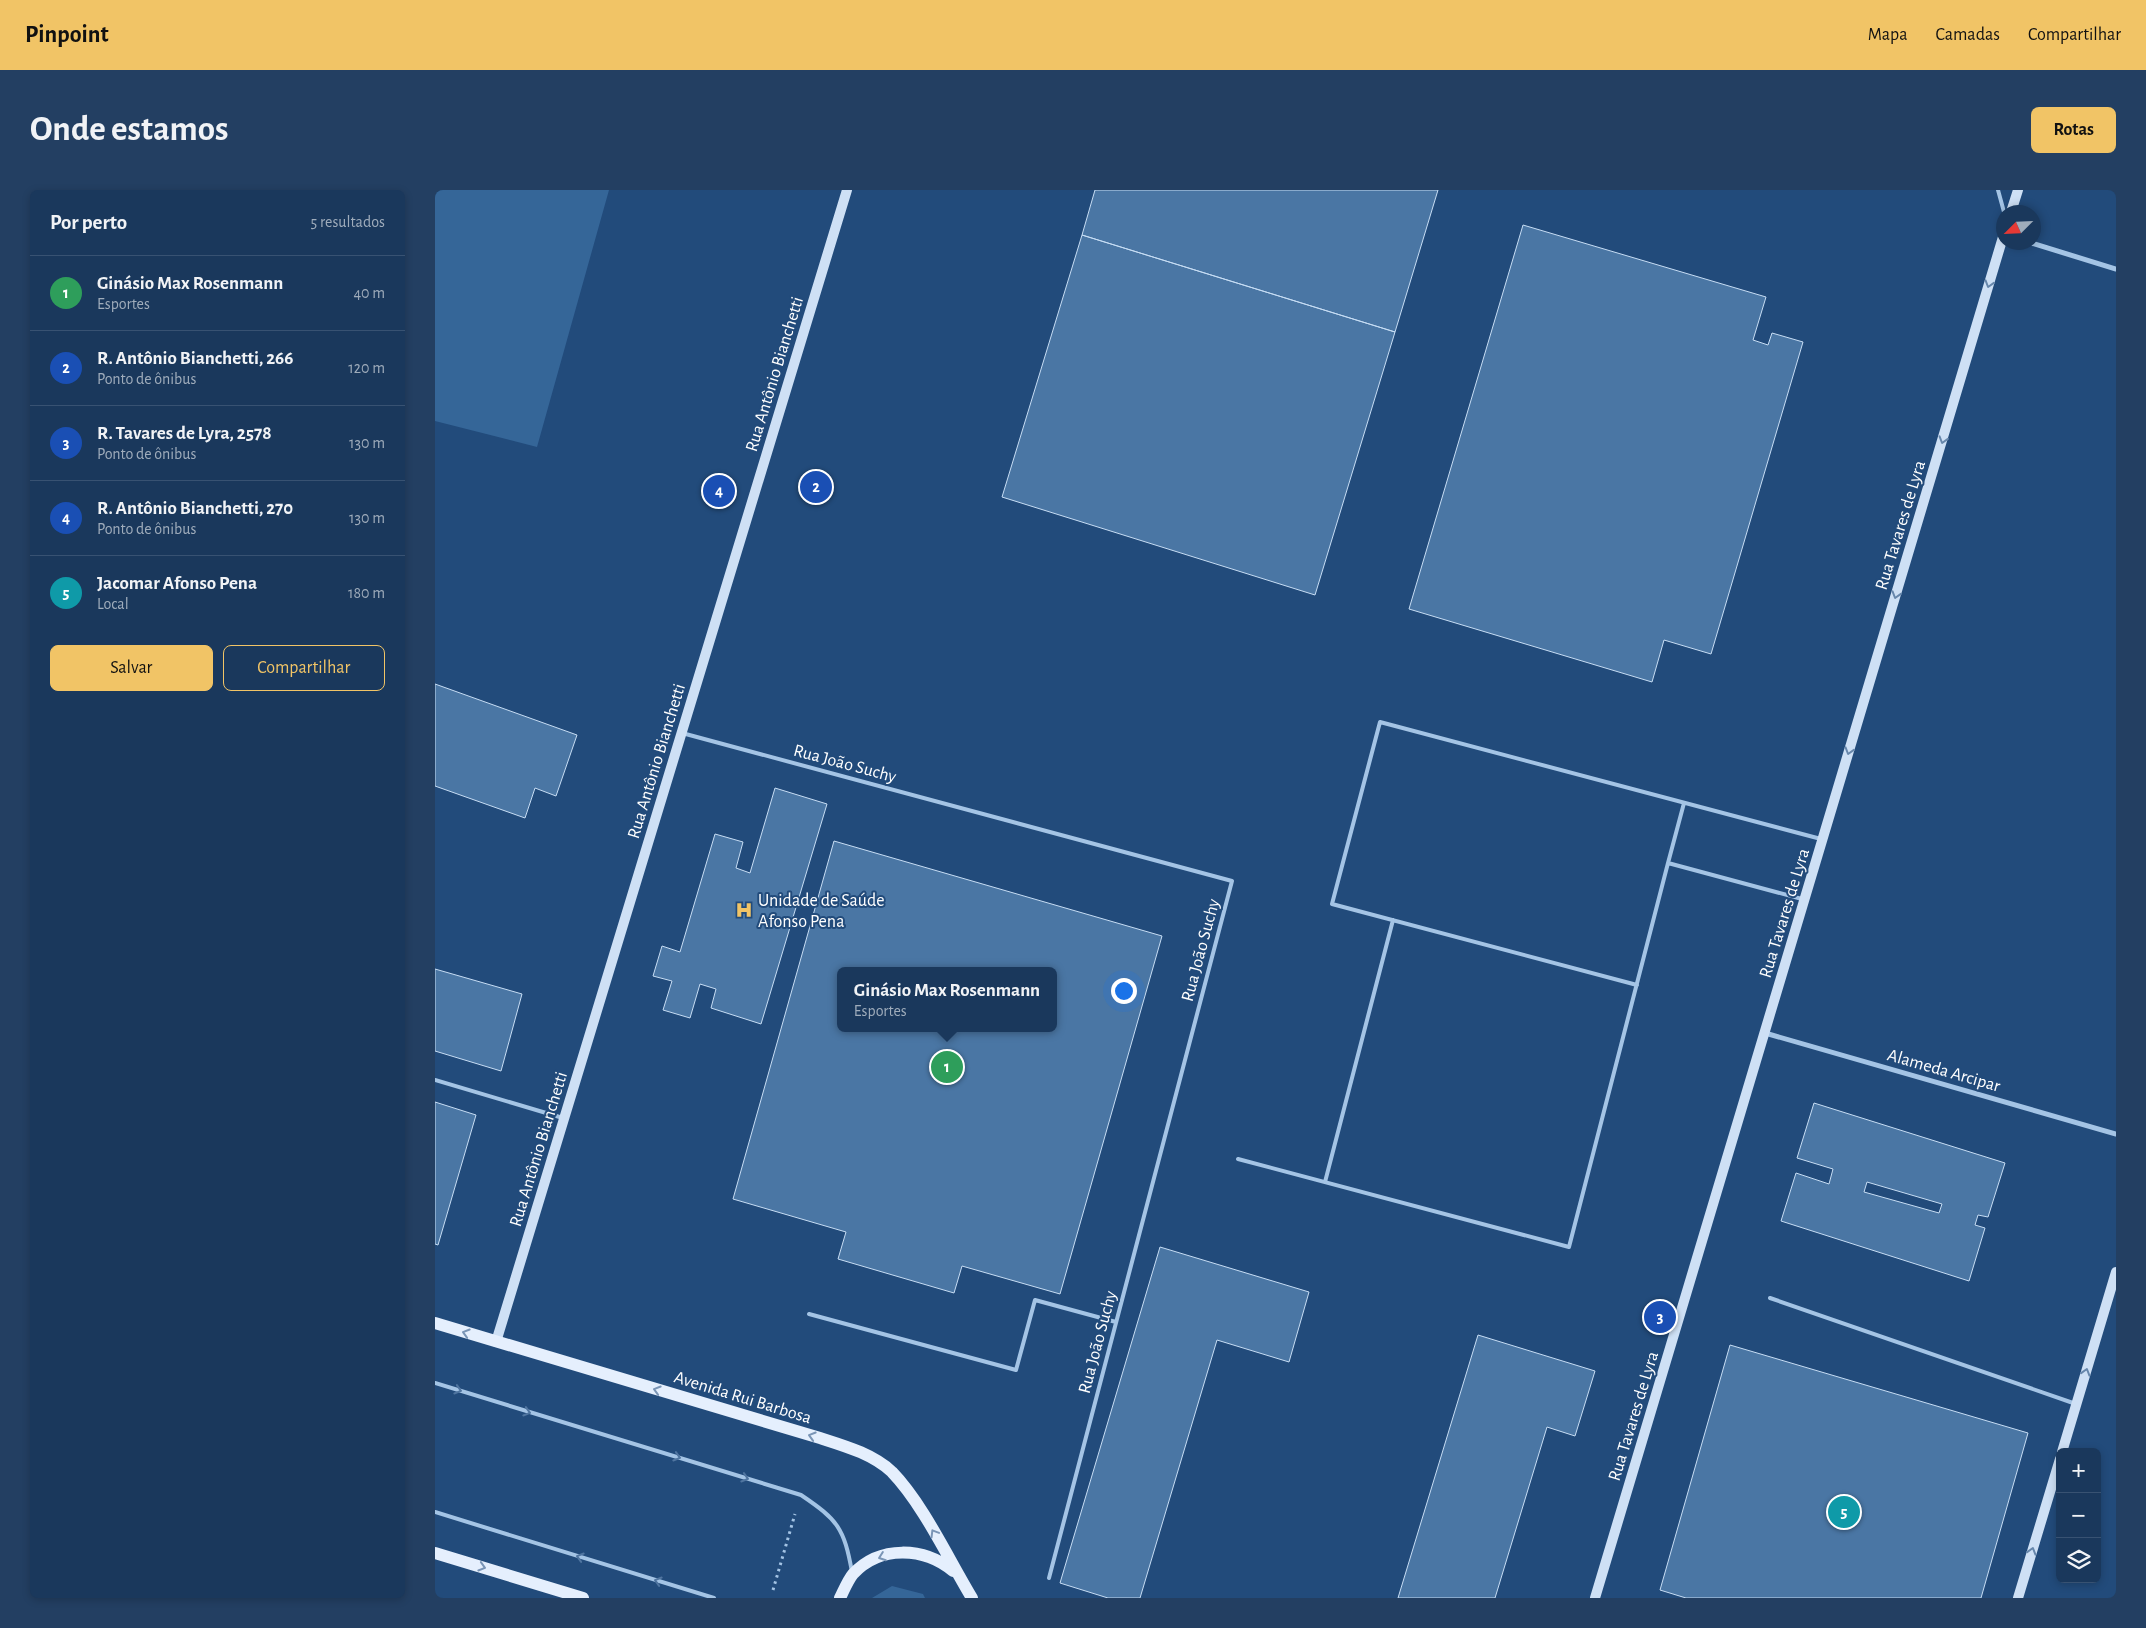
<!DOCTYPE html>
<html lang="pt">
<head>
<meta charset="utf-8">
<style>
  :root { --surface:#1a385c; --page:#233f62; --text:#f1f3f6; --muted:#9facbb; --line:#385272; --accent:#f1c466 }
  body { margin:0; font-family:"Alegreya Sans",sans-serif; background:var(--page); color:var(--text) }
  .controls { position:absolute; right:15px; bottom:15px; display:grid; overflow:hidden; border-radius:8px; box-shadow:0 2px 8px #0003 }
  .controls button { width:45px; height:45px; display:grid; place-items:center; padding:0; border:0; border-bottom:1px solid var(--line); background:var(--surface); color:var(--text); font:25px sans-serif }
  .compass { position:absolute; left:1561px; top:15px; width:45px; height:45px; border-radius:50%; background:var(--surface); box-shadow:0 2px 8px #0003; rotate:246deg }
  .you { position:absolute; left:688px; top:800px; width:18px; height:18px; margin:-12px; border:4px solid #fff; border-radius:50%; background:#1a73e8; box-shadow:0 0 0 8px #1a73e833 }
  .badge { display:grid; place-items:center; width:32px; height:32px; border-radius:50%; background:var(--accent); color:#fff; font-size:16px; font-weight:700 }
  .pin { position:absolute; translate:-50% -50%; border:2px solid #fff; box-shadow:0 1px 5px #0006 }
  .popup { position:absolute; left:402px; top:777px; width:220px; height:65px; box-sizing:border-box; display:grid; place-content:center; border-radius:8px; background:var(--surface); filter:drop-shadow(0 1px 4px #0005); font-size:16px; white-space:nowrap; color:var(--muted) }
  .popup b { font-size:19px; color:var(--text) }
  .popup::after { content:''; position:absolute; left:50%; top:100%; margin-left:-10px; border:10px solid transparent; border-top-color:var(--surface) }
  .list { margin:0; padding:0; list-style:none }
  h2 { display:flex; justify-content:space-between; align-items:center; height:65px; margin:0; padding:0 20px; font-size:21px }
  h2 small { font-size:16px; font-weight:400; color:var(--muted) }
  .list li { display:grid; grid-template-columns:32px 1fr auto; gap:15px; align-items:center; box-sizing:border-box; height:75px; padding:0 20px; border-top:1px solid var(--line) }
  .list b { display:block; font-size:19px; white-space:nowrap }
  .list p { margin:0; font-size:16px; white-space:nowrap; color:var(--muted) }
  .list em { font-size:16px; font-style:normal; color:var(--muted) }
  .actions { display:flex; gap:10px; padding:15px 20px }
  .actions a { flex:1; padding:11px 0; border:1px solid var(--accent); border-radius:8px; text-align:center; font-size:18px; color:var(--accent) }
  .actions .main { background:var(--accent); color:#111 }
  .icon { flex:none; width:28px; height:28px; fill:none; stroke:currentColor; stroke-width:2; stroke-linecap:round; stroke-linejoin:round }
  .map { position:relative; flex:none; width:1681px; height:1408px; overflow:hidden; border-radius:8px }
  header { display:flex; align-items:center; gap:30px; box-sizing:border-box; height:70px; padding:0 25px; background:var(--accent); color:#111 }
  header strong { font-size:24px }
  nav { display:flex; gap:28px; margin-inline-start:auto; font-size:18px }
  .intro { display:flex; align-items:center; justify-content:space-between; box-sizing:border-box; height:120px; padding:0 30px }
  h1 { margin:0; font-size:35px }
  .button { padding:12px 22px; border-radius:8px; background:var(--accent); color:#111; font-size:18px; font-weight:700 }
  main { display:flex; gap:30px; padding:0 30px }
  aside { flex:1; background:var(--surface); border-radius:8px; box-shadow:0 2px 8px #0003 }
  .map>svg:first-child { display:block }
</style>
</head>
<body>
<header>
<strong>Pinpoint</strong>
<nav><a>Mapa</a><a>Camadas</a><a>Compartilhar</a></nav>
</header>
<div class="intro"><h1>Onde estamos</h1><a class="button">Rotas</a></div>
<main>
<aside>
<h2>Por perto<small>5 resultados</small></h2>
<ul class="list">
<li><span class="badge" style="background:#2e9e5b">1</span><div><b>Ginásio Max Rosenmann</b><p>Esportes</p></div><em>40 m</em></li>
<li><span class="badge" style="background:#1a4fb4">2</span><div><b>R. Antônio Bianchetti, 266</b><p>Ponto de ônibus</p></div><em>120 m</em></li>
<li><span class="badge" style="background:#1a4fb4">3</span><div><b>R. Tavares de Lyra, 2578</b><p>Ponto de ônibus</p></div><em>130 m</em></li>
<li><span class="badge" style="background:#1a4fb4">4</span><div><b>R. Antônio Bianchetti, 270</b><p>Ponto de ônibus</p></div><em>130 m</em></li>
<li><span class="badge" style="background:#0f9aa8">5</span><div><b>Jacomar Afonso Pena</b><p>Local</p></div><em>180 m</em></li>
</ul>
<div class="actions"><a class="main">Salvar</a><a>Compartilhar</a></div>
</aside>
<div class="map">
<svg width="1681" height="1408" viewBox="0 0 1681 1408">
  <rect width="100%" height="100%" fill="#224b7b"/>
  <path fill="#356698" d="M0 0H174L102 257 0 231Z
    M457 1396 488 1404 490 1408H437Z"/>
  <path fill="#4a76a4" stroke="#c7ddf4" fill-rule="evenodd" d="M660 0H1003L960 142 647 45Z
    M1088 35 1331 107 1318 150 1333 155 1337 143 1368 152 1276 464 1229 450 1217 492 974 419Z
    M647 45 960 142 880 405 567 307Z
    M0 494 142 545 121 606 100 598 90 628 0 596Z
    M340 598 392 614 326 834 276 818 281 799 265 794 255 828 228 820 237 791 218 786 227 756 245 762 280 644 308 652 301 678 315 683Z
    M399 651 727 746 625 1104 527 1076 519 1103 403 1069 411 1042 298 1009ZM406 781H618V838H406Z
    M0 779 87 804 66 881 0 861Z
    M0 912 41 925 3 1055 0 1054Z
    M1379 913 1570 973 1553 1027 1543 1025 1540 1035 1550 1038 1534 1091 1346 1031 1361 983 1394 994 1398 979 1362 968ZM1432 992 1507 1014 1504 1023 1429 1002Z
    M725 1057 874 1102 854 1172 782 1150 705 1408H673L625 1393Z
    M1043 1145 1160 1181 1140 1246 1112 1237 1060 1408H963Z
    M1295 1155 1593 1243 1546 1408H1251L1225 1400Z"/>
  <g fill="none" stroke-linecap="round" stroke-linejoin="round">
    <path stroke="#a4c4e5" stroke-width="3" stroke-dasharray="2.5 4" stroke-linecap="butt" d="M338 1400 360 1324"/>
    <path stroke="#a4c4e5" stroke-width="4" d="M1563 0 1569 22
      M247 543 797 691 614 1388
      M1233 673 1249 613
      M1202 795 897 714 945 532 1386 649
      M0 890 128 928
      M803 969 1134 1057 1233 673 1367 709
      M890 992 958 730
      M1335 1108 1641 1214
      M374 1124 581 1180 600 1110 681 1132
      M0 1193 366 1305C403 1330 409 1338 417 1382
      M0 1322 279 1408"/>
    <path stroke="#a4c4e5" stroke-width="5" d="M1593 52 1681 79
      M1330 843 1681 944"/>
    <path stroke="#cee0f5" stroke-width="10" d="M1576 22 1583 0
      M61 1152 412 0
      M1627 1262 1681 1082
      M1160 1408 1568 47
      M1583 1408 1625 1269"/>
    <path stroke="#e5effd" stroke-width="12" d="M0 1133 385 1248C410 1256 438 1264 457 1282 488 1314 514 1370 537 1408
      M0 1363 148 1408
      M405 1408C409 1400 413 1390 418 1384 445 1355 489 1357 518 1381"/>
  </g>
  <defs><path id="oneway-chevron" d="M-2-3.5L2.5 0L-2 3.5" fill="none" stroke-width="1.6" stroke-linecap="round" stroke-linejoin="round" transform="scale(1.25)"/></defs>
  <g stroke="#6787ac">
    <use href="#oneway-chevron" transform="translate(1554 94) rotate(107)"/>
    <use href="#oneway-chevron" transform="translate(1508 250) rotate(107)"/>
    <use href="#oneway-chevron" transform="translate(1461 405) rotate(107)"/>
    <use href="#oneway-chevron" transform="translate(1414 561) rotate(107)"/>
    <use href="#oneway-chevron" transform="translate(1651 1182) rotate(-73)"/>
    <use href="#oneway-chevron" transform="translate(1597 1361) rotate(-73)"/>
  </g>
  <g stroke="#7a95b6">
    <use href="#oneway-chevron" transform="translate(31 1143) rotate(-163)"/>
    <use href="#oneway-chevron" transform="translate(222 1200) rotate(-163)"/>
    <use href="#oneway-chevron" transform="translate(377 1246) rotate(-163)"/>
    <use href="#oneway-chevron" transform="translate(499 1343) rotate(-121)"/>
    <use href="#oneway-chevron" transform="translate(447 1367) rotate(160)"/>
    <use href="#oneway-chevron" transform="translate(47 1377) rotate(17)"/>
  </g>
  <g stroke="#5075a0">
    <use href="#oneway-chevron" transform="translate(23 1200) rotate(17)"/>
    <use href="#oneway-chevron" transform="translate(92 1222) rotate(17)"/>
    <use href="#oneway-chevron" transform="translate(242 1267) rotate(17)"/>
    <use href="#oneway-chevron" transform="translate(310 1288) rotate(17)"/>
    <use href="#oneway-chevron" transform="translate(145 1367) rotate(-163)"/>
    <use href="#oneway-chevron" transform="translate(223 1391) rotate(-163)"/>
  </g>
  <defs>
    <g id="hospital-bare" transform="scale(1.35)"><path d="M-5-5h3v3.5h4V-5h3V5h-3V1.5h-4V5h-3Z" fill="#f1c466" stroke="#224b7b" stroke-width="2.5" paint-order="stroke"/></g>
  </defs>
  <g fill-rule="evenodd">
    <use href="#hospital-bare" x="309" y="720"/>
  </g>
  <g text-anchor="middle" stroke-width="4" stroke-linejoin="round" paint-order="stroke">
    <g font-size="18" fill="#fff" stroke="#224b7b">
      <text transform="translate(339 184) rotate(-73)" y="6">Rua Antônio Bianchetti</text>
      <text transform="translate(1465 335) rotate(-73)" y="6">Rua Tavares de Lyra</text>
      <text transform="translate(221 571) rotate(-73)" y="6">Rua Antônio Bianchetti</text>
      <text transform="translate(410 573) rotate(15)" y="6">Rua João Suchy</text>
      <text transform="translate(1349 723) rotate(-73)" y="6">Rua Tavares de Lyra</text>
      <text transform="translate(765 760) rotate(-75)" y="6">Rua João Suchy</text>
      <text transform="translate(1509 880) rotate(16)" y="6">Alameda Arcipar</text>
      <text transform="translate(103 959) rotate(-73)" y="6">Rua Antônio Bianchetti</text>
      <text transform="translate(662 1152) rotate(-75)" y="6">Rua João Suchy</text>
      <text transform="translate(308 1207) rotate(17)" y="6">Avenida Rui Barbosa</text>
      <text transform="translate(1198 1226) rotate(-73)" y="6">Rua Tavares de Lyra</text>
    </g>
    <g font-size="18" fill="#fff" stroke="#224b7b" text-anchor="start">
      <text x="323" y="716">Unidade de Saúde<tspan x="323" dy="21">Afonso Pena</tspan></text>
    </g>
  </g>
</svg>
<div class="controls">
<button>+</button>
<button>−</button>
<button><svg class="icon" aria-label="layers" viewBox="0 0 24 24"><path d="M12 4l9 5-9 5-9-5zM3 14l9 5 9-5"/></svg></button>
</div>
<svg class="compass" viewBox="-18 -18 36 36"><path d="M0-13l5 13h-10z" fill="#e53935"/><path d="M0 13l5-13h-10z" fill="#9facbb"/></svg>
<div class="you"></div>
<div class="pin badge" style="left:512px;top:877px;background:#2e9e5b">1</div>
<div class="popup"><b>Ginásio Max Rosenmann</b>Esportes</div>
<div class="pin badge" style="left:381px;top:297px;background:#1a4fb4">2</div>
<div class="pin badge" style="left:1225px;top:1127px;background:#1a4fb4">3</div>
<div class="pin badge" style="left:284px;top:301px;background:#1a4fb4">4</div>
<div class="pin badge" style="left:1409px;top:1322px;background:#0f9aa8">5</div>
</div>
</main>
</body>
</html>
